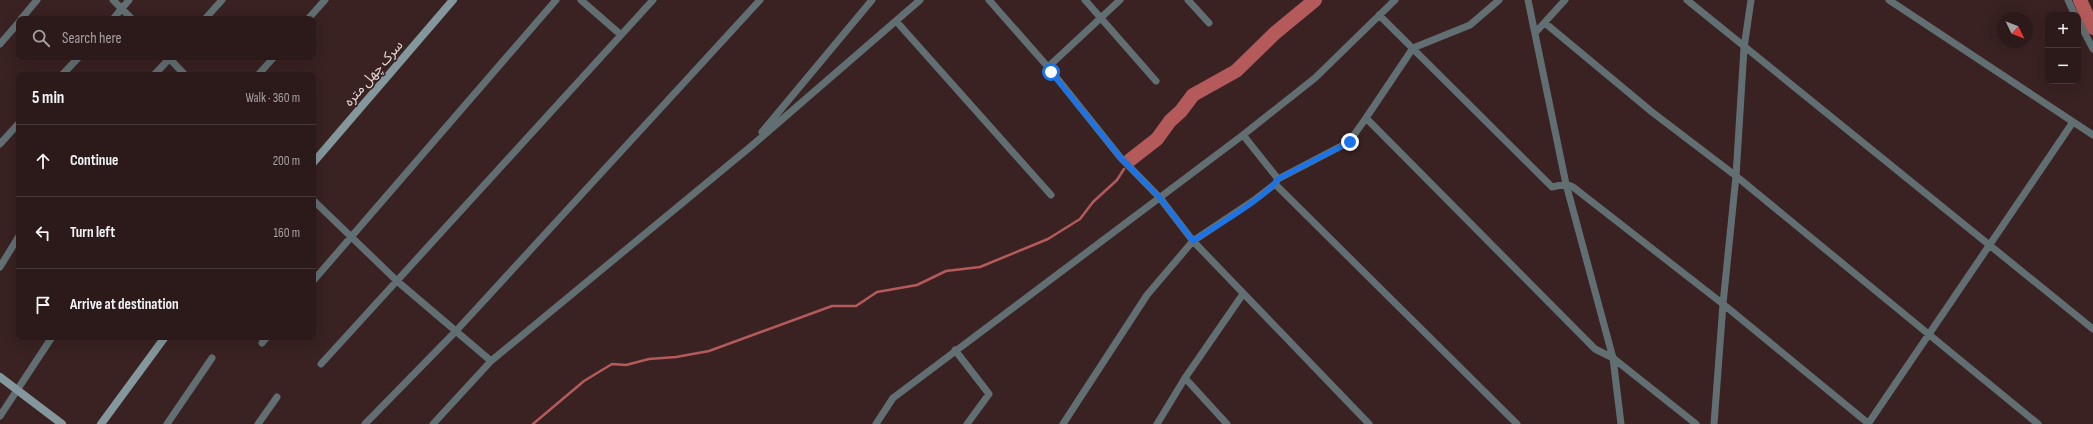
<!DOCTYPE html>
<html lang="en">
<head>
<meta charset="utf-8">
<style>
  :root { --surface:#2b1a19; --page:#372726; --text:#f1f3f6; --muted:#a6a1a2; --line:#473838 }
  body { margin:0; font-family:"Sofia Sans Condensed","Noto Sans Arabic",sans-serif; background:var(--page); color:var(--text) }
  .controls { position:absolute; right:12px; top:12px; display:grid; overflow:hidden; border-radius:8px; box-shadow:0 4px 16px #0002 }
  .controls button { width:36px; height:36px; display:grid; place-items:center; padding:0; border:0; border-bottom:1px solid var(--line); background:var(--surface); color:var(--text); font:20px sans-serif }
  .compass { position:absolute; left:1997px; top:12px; width:36px; height:36px; border-radius:50%; background:var(--surface); box-shadow:0 4px 16px #0002; rotate:133deg }
  .stop { position:absolute; width:12px; height:12px; margin:-9px; border:3px solid #1a73e8; border-radius:50%; background:#fff }
  .stop.end { background:#1a73e8; border-color:#fff; box-shadow:0 1px 4px #0008 }
  .list { margin:0; padding:0; list-style:none }
  h2 { display:flex; justify-content:space-between; align-items:center; height:52px; margin:0; padding:0 16px; font-size:17px }
  h2 small { font-size:13px; font-weight:400; color:var(--muted) }
  .list li { display:grid; grid-template-columns:26px 1fr auto; gap:12px; align-items:center; box-sizing:border-box; height:72px; padding:0 16px; border-top:1px solid var(--line) }
  .list b { display:block; font-size:15px; white-space:nowrap }
  .list em { font-size:13px; font-style:normal; color:var(--muted) }
  .icon { flex:none; width:22px; height:22px; fill:none; stroke:currentColor; stroke-width:2; stroke-linecap:round; stroke-linejoin:round }
  .map { position:relative; flex:none; width:2093px; height:424px; overflow:hidden }
  .search { position:absolute; background:var(--surface); box-shadow:0 4px 16px #0002; left:16px; top:16px; width:300px; height:44px; display:flex; align-items:center; gap:10px; box-sizing:border-box; padding:0 14px; border-radius:8px; color:var(--muted); font-size:15px }
  .panel { position:absolute; background:var(--surface); box-shadow:0 4px 16px #0002; left:16px; top:72px; width:300px; height:268px; border-radius:8px }
  .map>svg:first-child { display:block }
</style>
</head>
<body>
<div class="map">
<svg width="2093" height="424" viewBox="0 0 2093 424">
  <rect width="100%" height="100%" fill="#392221"/>
  <g fill="none" stroke-linecap="round" stroke-linejoin="round">
    <path stroke="#b55a5b" stroke-width="2.5" d="M533 424 584 381 612 364 626 365 649 359 676 357 709 351 832 306H856L877 292 917 285 946 271 980 267 1048 239 1080 219 1093 202 1117 180 1124 169"/>
    <path stroke="#b55a5b" stroke-width="14" d="M2080 0 2093 28
      M1130 160 1157 139 1170 121 1181 111 1193 95 1236 71 1275 33 1315 0"/>
    <path stroke="#626f72" stroke-width="7" d="M113 0 132 19
      M581 0 621 35
      M989 0 1048 67 1120 157 1160 198 1193 241 1369 424
      M1085 0 1156 81
      M1188 0 1209 23
      M1528 0 1566 184 1613 358 1621 424
      M1687 0 2093 329
      M1889 0 2093 135
      M2068 0 2075 15
      M1379 15 1552 187 1566 184 1573 187 1723 304 1869 424
      M21 19 37 0
      M113 19 129 0
      M205 19 222 0
      M308 19 325 0
      M2078 20 2093 49
      M896 21 1051 195
      M1545 23 1652 112 1736 176 2038 424
      M1535 33 1565 0
      M0 44 19 22
      M168 57 185 75
      M1048 67 1120 0
      M62 75 79 57
      M154 75 171 57
      M258 75 274 57
      M1366 118 1413 48 1470 25 1499 0
      M762 132 872 0
      M1243 135 1278 179 1275 184 1517 424
      M0 144 19 123
      M1278 179 1349 142 1366 118 1595 349 1613 358 1696 424
      M313 200 397 281 491 361
      M0 267 19 236
      M313 281 556 0
      M262 343 267 337
      M955 350 989 394 967 424
      M321 364 653 0
      M1185 378 1227 424
      M0 416 52 337
      M167 424 212 358
      M258 424 277 397
      M365 424 456 331 760 0
      M433 424 491 361 749 148 920 0
      M876 424 893 398 1243 135 1315 78 1395 0
      M1063 424 1147 295 1193 241 1253 201 1275 184
      M1157 424 1185 378 1243 294
      M1714 424 1723 304 1736 176 1744 48 1751 0
      M1868 424 2073 122"/>
    <path stroke="#83979c" stroke-width="8" d="M313 163 453 0
      M0 377 62 424
      M101 424 165 337"/>
  </g>
  <g fill="none" stroke-linecap="round" stroke-linejoin="round">
    <path stroke="#1a73e8" stroke-width="5" d="M1051 72 1120 157 1160 198 1193 241C1213 228 1267 197 1278 179L1350 142"/>
  </g>
  <g text-anchor="middle" stroke-width="3.5" stroke-linejoin="round" paint-order="stroke">
    <g font-size="14" fill="#e8d8d7" stroke="#392221">
      <text transform="translate(373 73) rotate(-49)" y="5">سرک چهل متره</text>
    </g>
  </g>
</svg>
<div class="controls">
<button>+</button>
<button>−</button>
</div>
<svg class="compass" viewBox="-18 -18 36 36"><path d="M0-13l5 13h-10z" fill="#e53935"/><path d="M0 13l5-13h-10z" fill="#a6a1a2"/></svg>
<div class="stop" style="left:1051px;top:72px"></div>
<div class="stop end" style="left:1350px;top:142px"></div>
<div class="search"><svg class="icon" aria-label="search" viewBox="0 0 24 24"><circle cx="10" cy="10" r="6"/><path d="M15 15l6 6"/></svg>Search here</div>
<section class="panel">
<h2>5 min<small>Walk · 360 m</small></h2>
<ul class="list">
<li><svg class="icon" aria-label="ahead" viewBox="0 0 24 24"><path d="M12 20V5M6 11l6-6 6 6"/></svg><div><b>Continue</b></div><em>200 m</em></li>
<li><svg class="icon" aria-label="left" viewBox="0 0 24 24"><path d="M17 20v-9H6M10 6l-5 5 5 5"/></svg><div><b>Turn left</b></div><em>160 m</em></li>
<li><svg class="icon" aria-label="arrive" viewBox="0 0 24 24"><path d="M6 21V4h12l-3 4 3 4H6"/></svg><div><b>Arrive at destination</b></div></li>
</ul>
</section>
</div>
</body>
</html>
